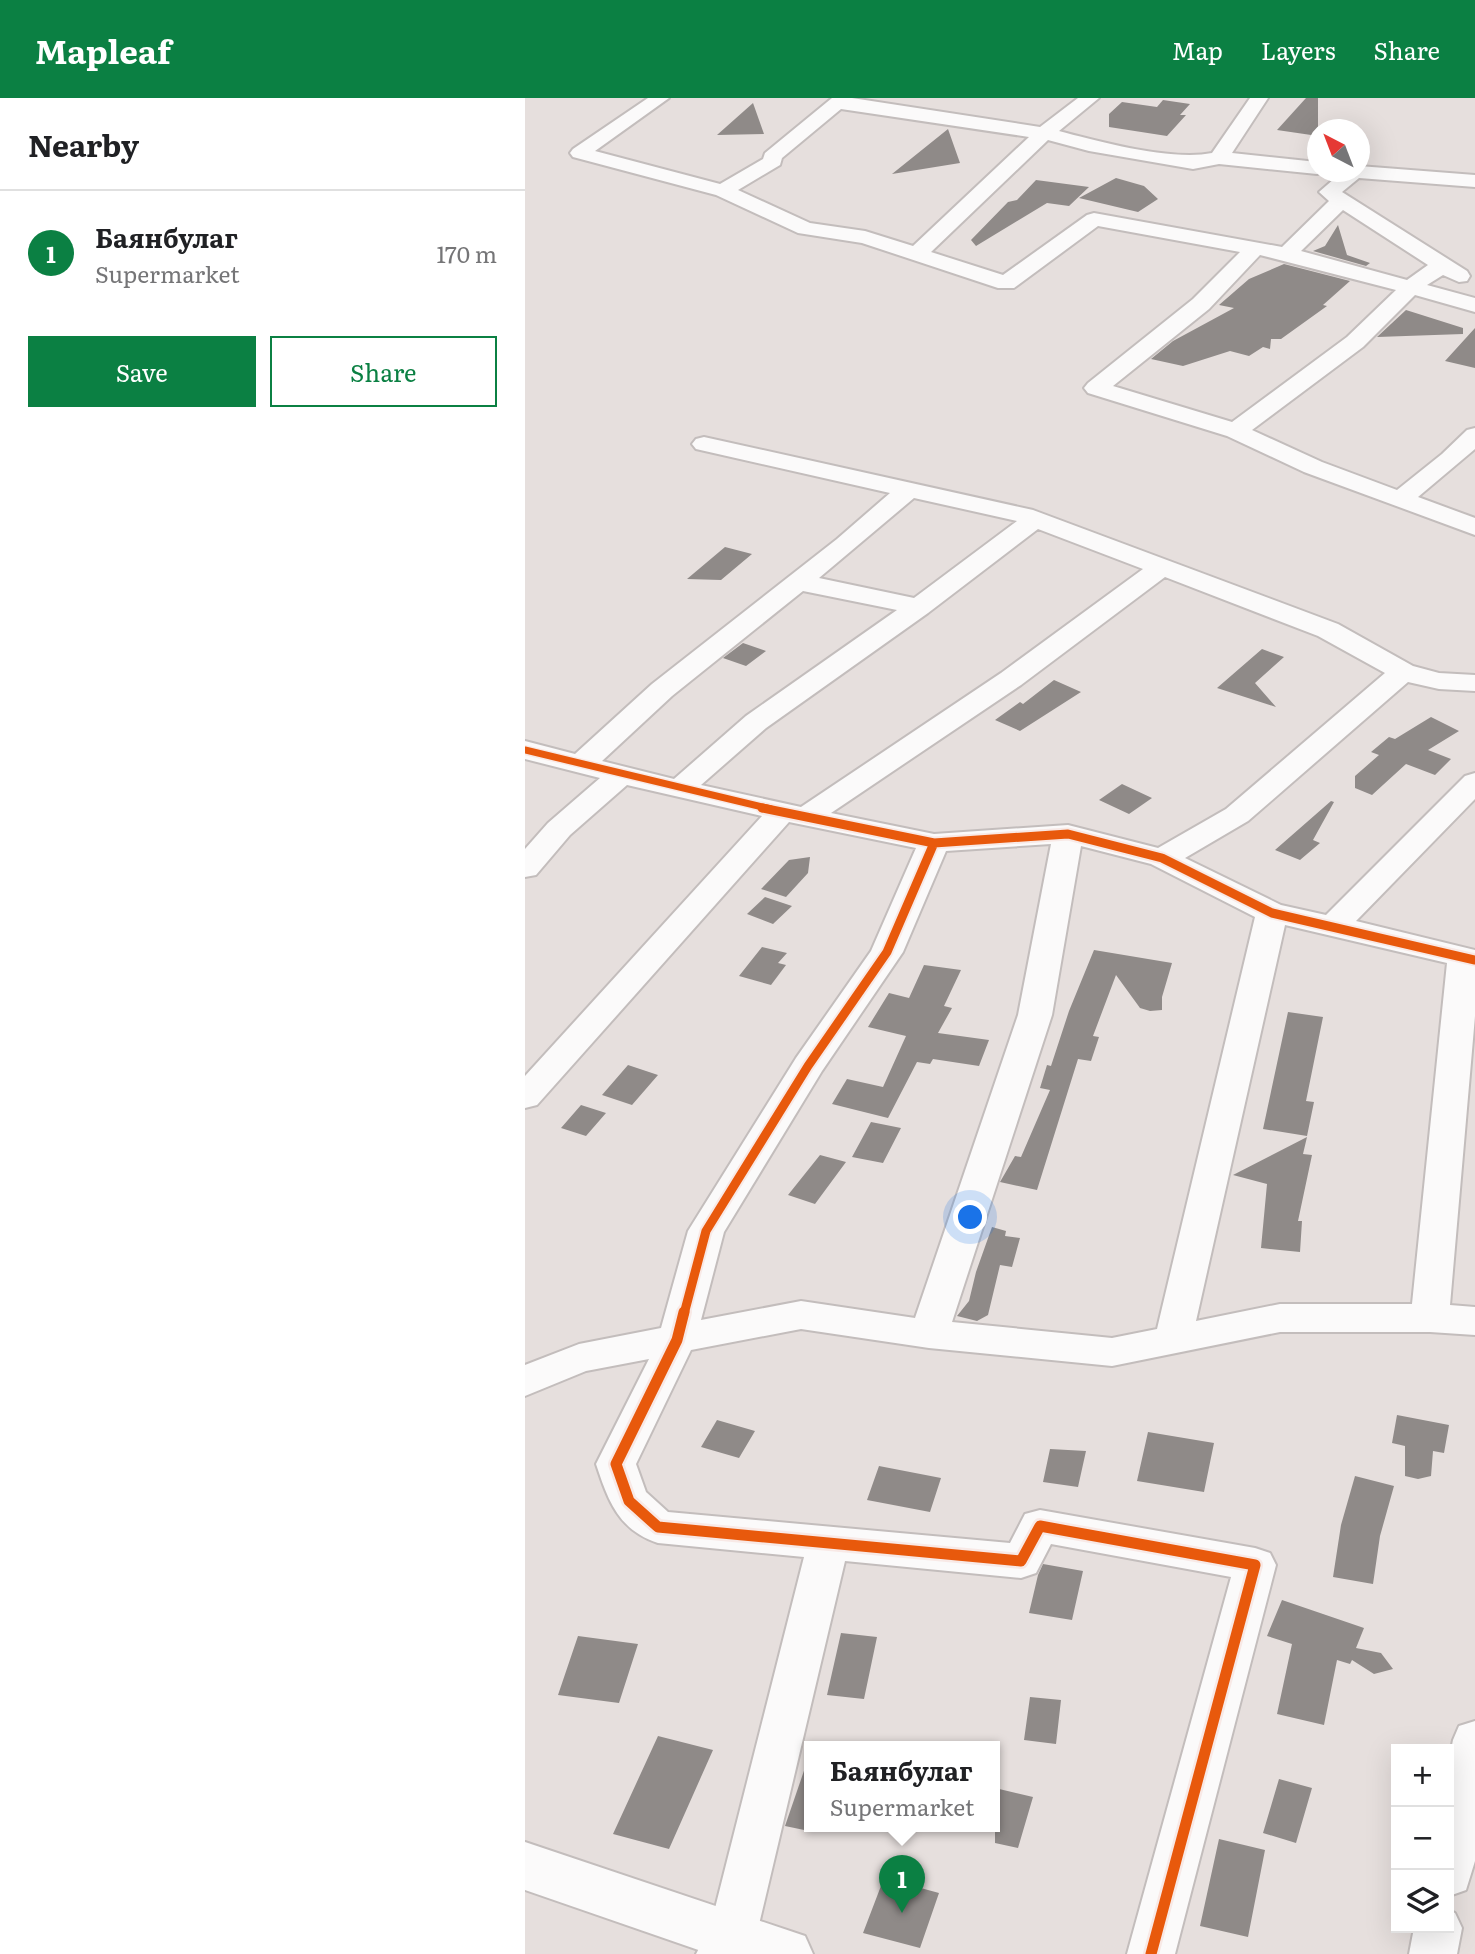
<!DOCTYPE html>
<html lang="en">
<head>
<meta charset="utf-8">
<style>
  :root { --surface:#fff; --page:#f2f2f2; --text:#202124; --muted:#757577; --line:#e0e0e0; --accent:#0b8043 }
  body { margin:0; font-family:Literata,serif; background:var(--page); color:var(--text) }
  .controls { position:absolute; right:21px; bottom:21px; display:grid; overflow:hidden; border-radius:0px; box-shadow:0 7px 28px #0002 }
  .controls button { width:63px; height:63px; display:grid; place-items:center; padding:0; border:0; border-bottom:2px solid var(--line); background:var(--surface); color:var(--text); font:35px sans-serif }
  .compass { position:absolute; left:782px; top:21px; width:63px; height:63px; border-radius:50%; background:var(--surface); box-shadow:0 7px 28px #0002; rotate:318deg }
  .you { position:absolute; left:446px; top:1120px; width:24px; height:24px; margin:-18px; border:5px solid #fff; border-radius:50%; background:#1a73e8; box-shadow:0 0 0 10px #1a73e833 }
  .badge { display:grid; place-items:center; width:46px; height:46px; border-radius:50%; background:var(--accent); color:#fff; font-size:23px; font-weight:700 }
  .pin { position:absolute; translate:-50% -58px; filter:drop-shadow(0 2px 4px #0008) }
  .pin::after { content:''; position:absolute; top:37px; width:24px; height:21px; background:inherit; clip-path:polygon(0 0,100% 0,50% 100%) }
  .popup { position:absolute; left:279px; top:1643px; width:196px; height:91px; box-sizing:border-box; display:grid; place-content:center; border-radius:0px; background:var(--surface); filter:drop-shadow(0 2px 5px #0005); font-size:23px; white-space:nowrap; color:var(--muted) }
  .popup b { font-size:26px; color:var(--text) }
  .popup::after { content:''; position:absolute; left:50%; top:100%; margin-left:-14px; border:14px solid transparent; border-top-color:var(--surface) }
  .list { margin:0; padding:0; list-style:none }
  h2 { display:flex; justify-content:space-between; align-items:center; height:91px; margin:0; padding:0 28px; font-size:30px }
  h2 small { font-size:23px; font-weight:400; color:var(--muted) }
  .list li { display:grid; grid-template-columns:46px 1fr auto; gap:21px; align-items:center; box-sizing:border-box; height:126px; padding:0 28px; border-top:2px solid var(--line) }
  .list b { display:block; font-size:26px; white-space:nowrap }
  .list p { margin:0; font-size:23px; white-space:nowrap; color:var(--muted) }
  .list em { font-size:23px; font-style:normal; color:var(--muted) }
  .actions { display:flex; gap:14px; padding:21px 28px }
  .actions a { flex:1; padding:16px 0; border:2px solid var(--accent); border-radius:0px; text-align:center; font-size:24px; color:var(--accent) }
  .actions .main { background:var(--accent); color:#fff }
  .icon { flex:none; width:38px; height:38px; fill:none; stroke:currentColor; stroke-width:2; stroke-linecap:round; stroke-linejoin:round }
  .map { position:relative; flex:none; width:950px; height:1856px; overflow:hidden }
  header { display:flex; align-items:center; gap:42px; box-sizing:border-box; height:98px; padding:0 35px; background:var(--accent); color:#fff }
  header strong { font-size:33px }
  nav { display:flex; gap:38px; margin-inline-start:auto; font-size:24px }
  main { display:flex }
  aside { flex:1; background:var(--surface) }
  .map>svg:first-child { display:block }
</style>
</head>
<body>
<header>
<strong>Mapleaf</strong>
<nav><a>Map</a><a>Layers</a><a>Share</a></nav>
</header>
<main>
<aside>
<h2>Nearby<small></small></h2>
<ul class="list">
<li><span class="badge">1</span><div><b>Баянбулаг</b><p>Supermarket</p></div><em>170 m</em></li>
</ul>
<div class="actions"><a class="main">Save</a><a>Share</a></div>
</aside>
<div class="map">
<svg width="950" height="1856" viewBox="0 0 950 1856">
  <rect width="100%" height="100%" fill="#e6dfdd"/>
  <path fill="#8f8a88" d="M781 0H793V38L752 32Z
    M638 2 665 6 655 17H661L642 38 584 29V16L597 4 632 9Z
    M228 5 239 36 192 37Z
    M423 31 435 65 367 76Z
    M591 80 619 88 633 101 613 114 554 100Z
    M511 82 564 89 544 108 522 105 451 148 446 142 483 104 492 102Z
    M813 127 822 157 845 165 841 168 788 153 800 148Z
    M759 166 825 183 798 207 802 208 756 241H746L745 251 738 249 724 258 705 253 658 268 626 261 648 243 709 210 694 207 724 181Z
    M881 212 938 230V236L852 239Z
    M950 230V270L920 263Z
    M200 449 227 456 196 482 162 481Z
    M218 545 241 553 221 568 198 560Z
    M737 551 759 559 730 585 751 609 692 590Z
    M529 582 556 594 495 633 470 622 495 604 498 606Z
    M906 619 934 633 903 652 926 661 910 677 881 666 847 697 830 690V678L854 657 846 654 864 639 870 641Z
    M597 686 627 700 604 716 574 702Z
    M806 703 809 704 788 742 795 745 775 762 750 752Z
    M285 759 283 775 261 799 236 791 264 762Z
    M240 799 267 808 248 826 222 816Z
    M237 849 262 855 253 865 261 867 246 887 214 878Z
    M569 852 647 865 637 899V912L625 913 615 910 591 877 568 938 574 939 566 963 553 961 512 1092 475 1084 490 1058 496 1059 525 992 515 990 522 967 526 968 544 913Z
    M399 867 436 872 419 908 427 910 413 935 464 942 454 968 408 961 405 966 392 964 363 1020 307 1006 322 981 358 989 381 938 343 929 364 895 384 900Z
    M763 914 798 919 781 1003 789 1004 782 1038 738 1031Z
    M103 967 133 977 107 1007 77 997Z
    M56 1007 81 1015 61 1038 36 1030Z
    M346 1024 376 1030 358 1065 327 1059Z
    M782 1039 778 1056 787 1057 773 1123H777L775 1154 736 1150 742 1086 708 1077Z
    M295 1057 321 1064 290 1106 263 1097Z
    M467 1129 481 1133 480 1138 495 1140 487 1169 475 1167 463 1217 452 1223 432 1218 444 1203 451 1174Z
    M872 1317 924 1327 919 1355 908 1353 906 1378 893 1381 880 1378V1348L867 1345Z
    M192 1322 230 1333 214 1360 176 1349Z
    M623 1334 689 1345 679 1394 612 1383Z
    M525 1351 561 1353 553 1389 518 1384Z
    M354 1368 416 1380 405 1414 342 1402Z
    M830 1378 869 1388 855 1438 848 1486 808 1479 816 1427Z
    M518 1466 558 1473 547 1522 504 1515 513 1477Z
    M757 1502 839 1530 831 1550 856 1555 868 1571 849 1576 827 1562 825 1566 812 1562 799 1627 752 1616 767 1546 742 1538Z
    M316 1535 352 1539 339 1601 302 1597Z
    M53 1538 113 1546 94 1605 33 1597Z
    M505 1599 536 1602 531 1646 499 1642Z
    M133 1638 188 1652 144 1751 88 1736Z
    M282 1664H284V1733L260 1728Z
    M754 1681 787 1690 771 1745 738 1735Z
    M470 1690 508 1699 493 1750 470 1745Z
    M694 1741 740 1752 723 1839 675 1828Z
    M359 1780 414 1795 395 1850 338 1835Z"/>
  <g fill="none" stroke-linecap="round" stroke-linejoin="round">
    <g stroke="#c3bdbc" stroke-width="4">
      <path id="street" d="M123 0H144L70 53 195 86 238 61 240 55 307 0H327L515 29 553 0H574L534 33C575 44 647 63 687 55L725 0H743L707 55 792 64V74H799L792 76 694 66 668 71 564 53 523 42 406 154 478 177 562 117 569 115 757 149 804 103 794 94 817 74H834V68L950 77V89L834 80 817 94 942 173 945 178 942 183 934 184 918 177 902 187 950 200V214L890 197 838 249 727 332 797 364 872 392 917 356 942 332 950 330V351L893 399 950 420V437L779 374 702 338 563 295 559 290 563 285 668 201 715 154 573 128 489 190H473L337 145 273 135 191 97 48 59 45 55 48 51ZM316 11 504 39 388 148 340 133 285 125 213 92 255 67 257 60ZM818 112 903 167 882 182 776 153ZM735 157 871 192 822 239 707 324 588 288 684 211Z
        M179 339 508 412 813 526 888 568 914 575 950 577V593L914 591 883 584 723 723 660 760 756 807 801 817 940 678 950 675V701L831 823 950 852V918L925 1207 950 1209V1237L905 1234H755L587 1268 404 1250 276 1231 166 1252 111 1366 121 1394 143 1414 485 1445 500 1416 515 1412 730 1450 745 1455 751 1467 650 1856H602L706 1479 526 1446 511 1475 496 1480 320 1463 231 1839 223 1856H171L185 1830 279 1459 133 1445C93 1432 83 1402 71 1366L124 1261 61 1273 0 1298V1267L54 1246 136 1230 163 1133 271 960 346 853 391 750 264 724 12 1007 0 1010V978L237 718 102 687 45 737 11 777 0 779V751L23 725 75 680 0 661V643L50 656 127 586 312 441 365 395 171 351 167 346 171 341ZM389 400 492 423 389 500 294 480ZM513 431 618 471 476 575 276 709 176 687 241 630 403 515ZM640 479 793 538 860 575 701 711 633 750 543 727 409 736 306 715 496 587ZM278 493 372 512 221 618 149 681 77 663 147 598ZM526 746 493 917 390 1220 276 1203 176 1222 199 1134 297 973 378 854 421 753ZM556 748 626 766 730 819 632 1231 587 1240 427 1224 527 917ZM760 827 922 865 887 1206H755L671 1223Z
        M950 1623V1763L941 1792 924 1798V1662L928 1642 934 1628Z
        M924 1812 930 1815 937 1830 932 1856H884L889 1830H924Z"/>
    </g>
    <g stroke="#c3bdbc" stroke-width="4">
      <path id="secondary" d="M0 1744 280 1838 288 1856H185L0 1792Z"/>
    </g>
    <use href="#street" fill="#fbfafa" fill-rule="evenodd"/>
    <use href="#secondary" fill="#fbfafa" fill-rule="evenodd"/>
    <g stroke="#f8e9e6" stroke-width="10">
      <path id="cycleway-far2" d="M0 652 246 711"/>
    </g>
    <g stroke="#f8e9e6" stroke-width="13">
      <path id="cycleway-far1" d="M237 710 409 745 543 736 637 760 747 815 950 862
        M159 1216 181 1133 283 968 362 854 409 745"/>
    </g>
    <g stroke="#f8e9e6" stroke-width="16">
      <path id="cycleway" d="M159 1214 152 1242 91 1366 104 1403 133 1429 496 1463 515 1428 730 1467 626 1856"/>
    </g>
    <use href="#cycleway-far2" stroke="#e8590c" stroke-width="7"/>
    <use href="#cycleway-far1" stroke="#e8590c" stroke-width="9"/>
    <use href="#cycleway" stroke="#e8590c" stroke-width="11"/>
  </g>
</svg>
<div class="controls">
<button>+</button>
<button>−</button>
<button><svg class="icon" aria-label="layers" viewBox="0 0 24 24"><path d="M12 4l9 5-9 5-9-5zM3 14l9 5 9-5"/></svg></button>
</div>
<svg class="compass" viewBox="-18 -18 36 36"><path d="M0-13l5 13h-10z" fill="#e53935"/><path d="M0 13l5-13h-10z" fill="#757577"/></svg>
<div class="you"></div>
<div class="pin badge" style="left:377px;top:1815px">1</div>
<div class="popup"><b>Баянбулаг</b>Supermarket</div>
</div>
</main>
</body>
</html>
